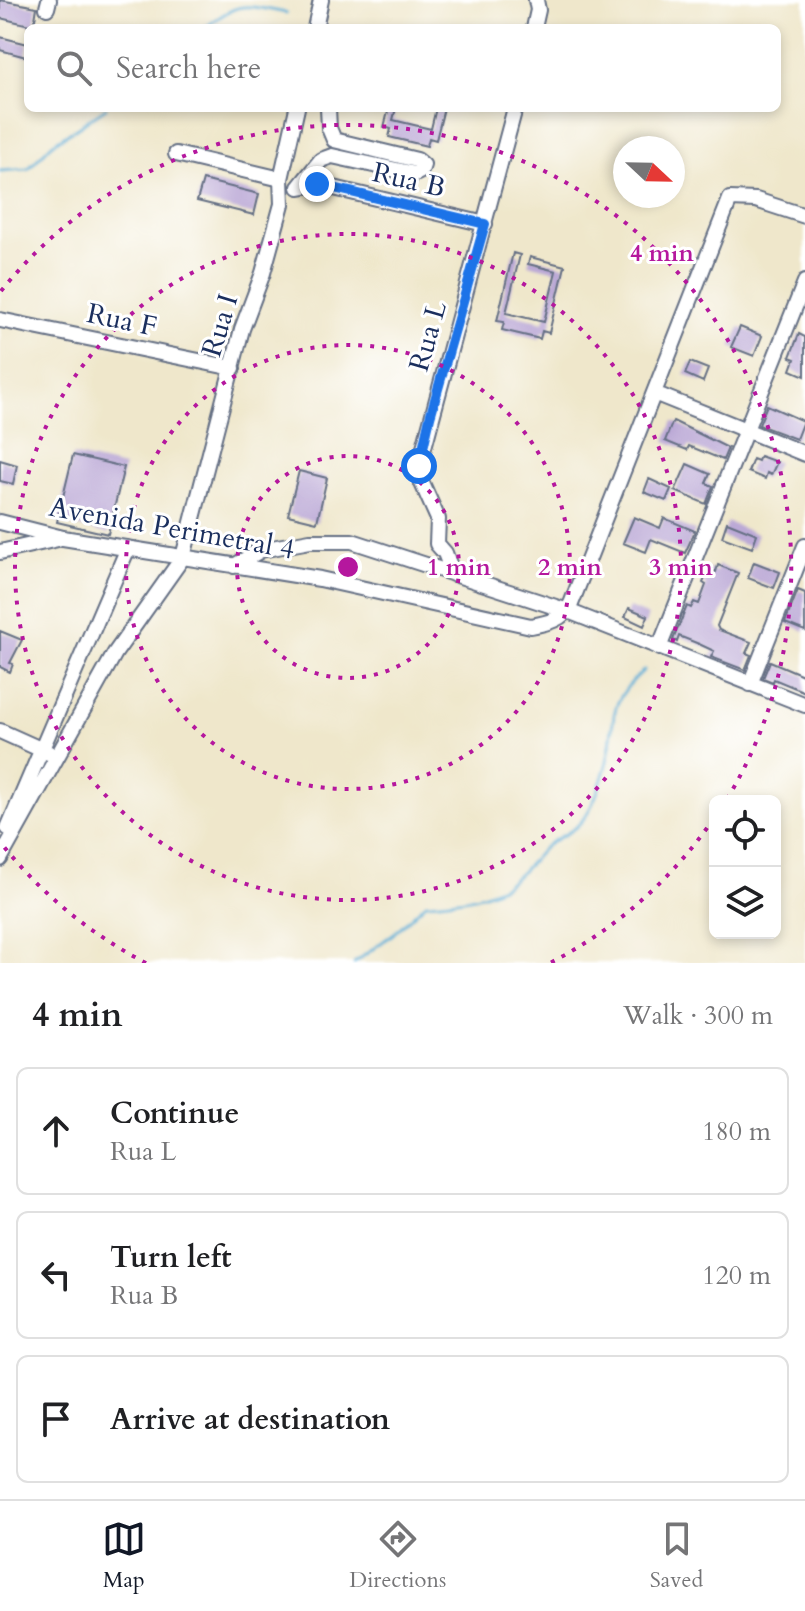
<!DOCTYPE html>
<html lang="en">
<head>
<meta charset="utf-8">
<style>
  :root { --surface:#fff; --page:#f2f2f2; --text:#202124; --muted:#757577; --line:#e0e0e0; --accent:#111827 }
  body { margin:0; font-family:Cardo,serif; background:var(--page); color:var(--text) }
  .controls { position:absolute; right:24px; bottom:24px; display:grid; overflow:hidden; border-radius:12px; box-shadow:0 4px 12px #0003 }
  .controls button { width:72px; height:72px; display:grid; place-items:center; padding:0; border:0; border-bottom:2px solid var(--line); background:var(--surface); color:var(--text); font:40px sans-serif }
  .compass { position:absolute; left:613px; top:136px; width:72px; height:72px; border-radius:50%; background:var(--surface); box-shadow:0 4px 12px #0003; rotate:112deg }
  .stop { position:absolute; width:24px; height:24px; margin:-18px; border:6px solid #1a73e8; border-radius:50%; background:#fff }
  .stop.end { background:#1a73e8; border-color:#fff; box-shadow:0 2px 8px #0008 }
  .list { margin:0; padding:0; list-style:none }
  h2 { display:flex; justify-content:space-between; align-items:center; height:104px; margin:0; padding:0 32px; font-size:34px }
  h2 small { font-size:26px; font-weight:400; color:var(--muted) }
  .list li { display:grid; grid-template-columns:52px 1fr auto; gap:24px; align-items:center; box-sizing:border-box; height:128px; margin:0 16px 16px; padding:0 16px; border:2px solid var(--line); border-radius:12px }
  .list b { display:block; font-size:30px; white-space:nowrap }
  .list p { margin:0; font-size:26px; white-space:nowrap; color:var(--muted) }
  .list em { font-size:26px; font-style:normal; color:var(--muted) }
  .icon { flex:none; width:44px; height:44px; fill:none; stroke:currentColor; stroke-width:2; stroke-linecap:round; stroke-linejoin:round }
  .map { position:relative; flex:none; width:805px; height:963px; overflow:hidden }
  .search { position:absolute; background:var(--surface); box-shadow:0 4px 12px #0003; left:24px; right:24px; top:24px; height:88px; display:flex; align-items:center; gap:20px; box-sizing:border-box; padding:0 28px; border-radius:12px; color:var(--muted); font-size:30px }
  .sheet { height:536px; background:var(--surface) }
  nav { display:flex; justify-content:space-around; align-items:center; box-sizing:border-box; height:112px; border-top:2px solid var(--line); background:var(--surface); font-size:22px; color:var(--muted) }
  nav a { display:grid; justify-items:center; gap:4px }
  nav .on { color:var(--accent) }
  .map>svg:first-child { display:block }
</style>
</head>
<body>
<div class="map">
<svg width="805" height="963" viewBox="0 0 805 963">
  <rect width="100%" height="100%" fill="#fff"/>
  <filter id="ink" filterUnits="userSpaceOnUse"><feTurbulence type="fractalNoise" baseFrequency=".0125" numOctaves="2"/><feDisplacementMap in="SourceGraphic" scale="16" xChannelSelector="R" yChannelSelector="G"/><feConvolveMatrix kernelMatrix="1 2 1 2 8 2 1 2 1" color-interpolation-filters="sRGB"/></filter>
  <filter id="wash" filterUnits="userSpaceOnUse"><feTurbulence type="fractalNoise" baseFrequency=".006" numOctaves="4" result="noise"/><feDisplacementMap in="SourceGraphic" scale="32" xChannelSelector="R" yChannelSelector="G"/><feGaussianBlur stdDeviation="1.8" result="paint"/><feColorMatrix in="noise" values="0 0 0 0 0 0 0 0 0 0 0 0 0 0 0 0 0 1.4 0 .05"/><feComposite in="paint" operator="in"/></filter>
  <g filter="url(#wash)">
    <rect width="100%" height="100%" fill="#efe7cb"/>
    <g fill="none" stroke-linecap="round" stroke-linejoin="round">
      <path stroke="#56aad2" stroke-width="3" d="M205 28C239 0 245 5 286 13
        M0 171 28 169 52 144 106 108
        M354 963 393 934 426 903C457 901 494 898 518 875 527 867 535 857 544 848 554 838 569 835 579 824 592 811 600 787 605 769 619 722 601 708 644 670"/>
    </g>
    <g id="blocks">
      <path fill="#bba9d6" d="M0 0 37 7 34 26 0 18Z
        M0 37 28 44 26 57 0 50Z
        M389 108H396L393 120 431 129 436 108H444L436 140 429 138 427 146 389 137 391 129 384 127Z
        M203 180 259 194 254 215 197 201Z
        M513 253 520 255 506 313 544 322 556 271 528 264 530 257 565 266 549 333 542 331 540 339 502 330 504 322 497 321Z
        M740 327 762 336 754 356 731 347Z
        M799 334 805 337V376L791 370 795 359 790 357Z
        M690 362 708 369 703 382 685 374Z
        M767 405 803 421 796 439 759 425Z
        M673 421 728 448 723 460 689 446 687 450 665 441Z
        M73 455 124 467 108 534 57 522Z
        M760 456 777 462 771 475 767 473 765 479 748 472 753 459 758 461Z
        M0 460 17 465 13 484 0 481Z
        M687 464 710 474 706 483 713 486 706 504 675 491Z
        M299 471 327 478 317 522 288 515Z
        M649 479 671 489 666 501 644 492Z
        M634 517 660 528 664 518 695 531 685 553 651 539 646 552 623 543Z
        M727 522 757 534 752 548 722 537Z
        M754 562 780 572 774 588 748 578Z
        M718 565 738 573 717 626 719 630 751 642 746 653 751 655 745 670 711 657 714 651 699 644 679 636 677 642 673 640 687 606 691 608 694 602 699 604 706 585 703 583 709 569 716 572Z
        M798 590 805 593V631L785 623Z
        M629 608 648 616 644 626 625 617Z
        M0 631 22 640 10 663 13 664 10 672 0 667Z
        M770 661 805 676V692L774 679 773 682 763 678Z"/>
    </g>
  </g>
  <g filter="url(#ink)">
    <use href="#blocks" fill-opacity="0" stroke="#656f84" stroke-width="2"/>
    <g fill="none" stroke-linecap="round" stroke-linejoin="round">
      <g stroke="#656f84" stroke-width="18">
        <path id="minor" d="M47 8 49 0
          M315 28 321 0
          M534 28 538 10 536 0
          M176 154 281 179
          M300 186 321 160 332 156 415 174 421 171 423 165 417 160 334 140 329 128 328 108
          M299 187 317 184 485 224
          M0 320 233 368
          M654 393 805 454
          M0 522 63 538 320 579 531 626C547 623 563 620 571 604L730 199 756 200 805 216
          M0 552 58 539
          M234 566 261 550 310 541H352L568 611 805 705
          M453 574 445 553 437 544 438 519 421 481 419 466 515 108
          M659 648 805 282
          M750 684 805 546
          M0 731 49 753
          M8 828 128 548
          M0 859 115 653 183 557 242 329 263 273 282 204 281 179 297 108"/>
      </g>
      <use href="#minor" stroke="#fff" stroke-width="14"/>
    </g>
  </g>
  <g fill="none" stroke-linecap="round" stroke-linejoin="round" filter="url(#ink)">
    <path stroke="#1a73e8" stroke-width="10" d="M317 184 485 224 430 417 419 466"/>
  </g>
  <g fill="none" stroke="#b5179e" stroke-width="4" stroke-dasharray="4 8">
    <circle cx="348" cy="567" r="111"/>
    <circle cx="348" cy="567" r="222"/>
    <circle cx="348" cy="567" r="333"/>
    <path d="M714 818A444 444 0 0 1 550 963M146 963A444 444 0 0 1 1 843M1 291A444 444 0 0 1 727 799"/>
  </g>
  <g text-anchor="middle" stroke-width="6" stroke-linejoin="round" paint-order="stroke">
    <g font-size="28" fill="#1b2f5e" stroke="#fff">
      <text transform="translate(409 179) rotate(13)" y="10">Rua B</text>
      <text transform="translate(122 319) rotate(12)" y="10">Rua F</text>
      <text transform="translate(219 325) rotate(-73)" y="10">Rua I</text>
      <text transform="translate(427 336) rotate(-74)" y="10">Rua L</text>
      <text transform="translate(172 527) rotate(10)" y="10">Avenida Perimetral 4</text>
    </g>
  </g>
  <circle cx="348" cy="567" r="12" fill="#b5179e" stroke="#fff" stroke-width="4"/>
  <g font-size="24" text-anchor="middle" font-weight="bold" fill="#b5179e" stroke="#fff" stroke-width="6" stroke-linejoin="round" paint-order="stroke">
    <text x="662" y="261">4 min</text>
    <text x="459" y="575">1 min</text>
    <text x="570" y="575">2 min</text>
    <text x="681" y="575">3 min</text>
  </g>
</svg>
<div class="controls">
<button><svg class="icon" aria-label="locate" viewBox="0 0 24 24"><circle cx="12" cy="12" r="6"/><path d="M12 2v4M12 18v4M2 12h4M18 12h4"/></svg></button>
<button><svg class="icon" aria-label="layers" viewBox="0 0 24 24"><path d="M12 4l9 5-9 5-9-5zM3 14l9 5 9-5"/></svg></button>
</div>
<svg class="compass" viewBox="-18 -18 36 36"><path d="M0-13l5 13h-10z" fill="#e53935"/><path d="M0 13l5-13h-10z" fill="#757577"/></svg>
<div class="stop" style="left:419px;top:466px"></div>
<div class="stop end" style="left:317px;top:184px"></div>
<div class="search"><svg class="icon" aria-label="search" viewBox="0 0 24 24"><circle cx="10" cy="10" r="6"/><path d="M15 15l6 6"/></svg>Search here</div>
</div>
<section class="sheet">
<h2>4 min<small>Walk · 300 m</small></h2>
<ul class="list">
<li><svg class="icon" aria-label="ahead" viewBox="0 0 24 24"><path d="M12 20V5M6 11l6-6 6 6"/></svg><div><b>Continue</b><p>Rua L</p></div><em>180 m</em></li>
<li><svg class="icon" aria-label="left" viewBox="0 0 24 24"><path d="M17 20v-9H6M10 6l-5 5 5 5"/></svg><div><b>Turn left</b><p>Rua B</p></div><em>120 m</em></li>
<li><svg class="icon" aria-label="arrive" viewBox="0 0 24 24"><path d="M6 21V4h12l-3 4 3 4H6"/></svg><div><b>Arrive at destination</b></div></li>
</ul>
</section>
<nav>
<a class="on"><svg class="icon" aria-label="map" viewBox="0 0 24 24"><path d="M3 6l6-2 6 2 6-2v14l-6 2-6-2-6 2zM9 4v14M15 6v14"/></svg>Map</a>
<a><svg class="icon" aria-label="directions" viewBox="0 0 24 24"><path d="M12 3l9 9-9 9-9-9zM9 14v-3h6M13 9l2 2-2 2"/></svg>Directions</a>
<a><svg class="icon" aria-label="saved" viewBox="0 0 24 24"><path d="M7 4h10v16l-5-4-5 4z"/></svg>Saved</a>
</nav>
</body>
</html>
